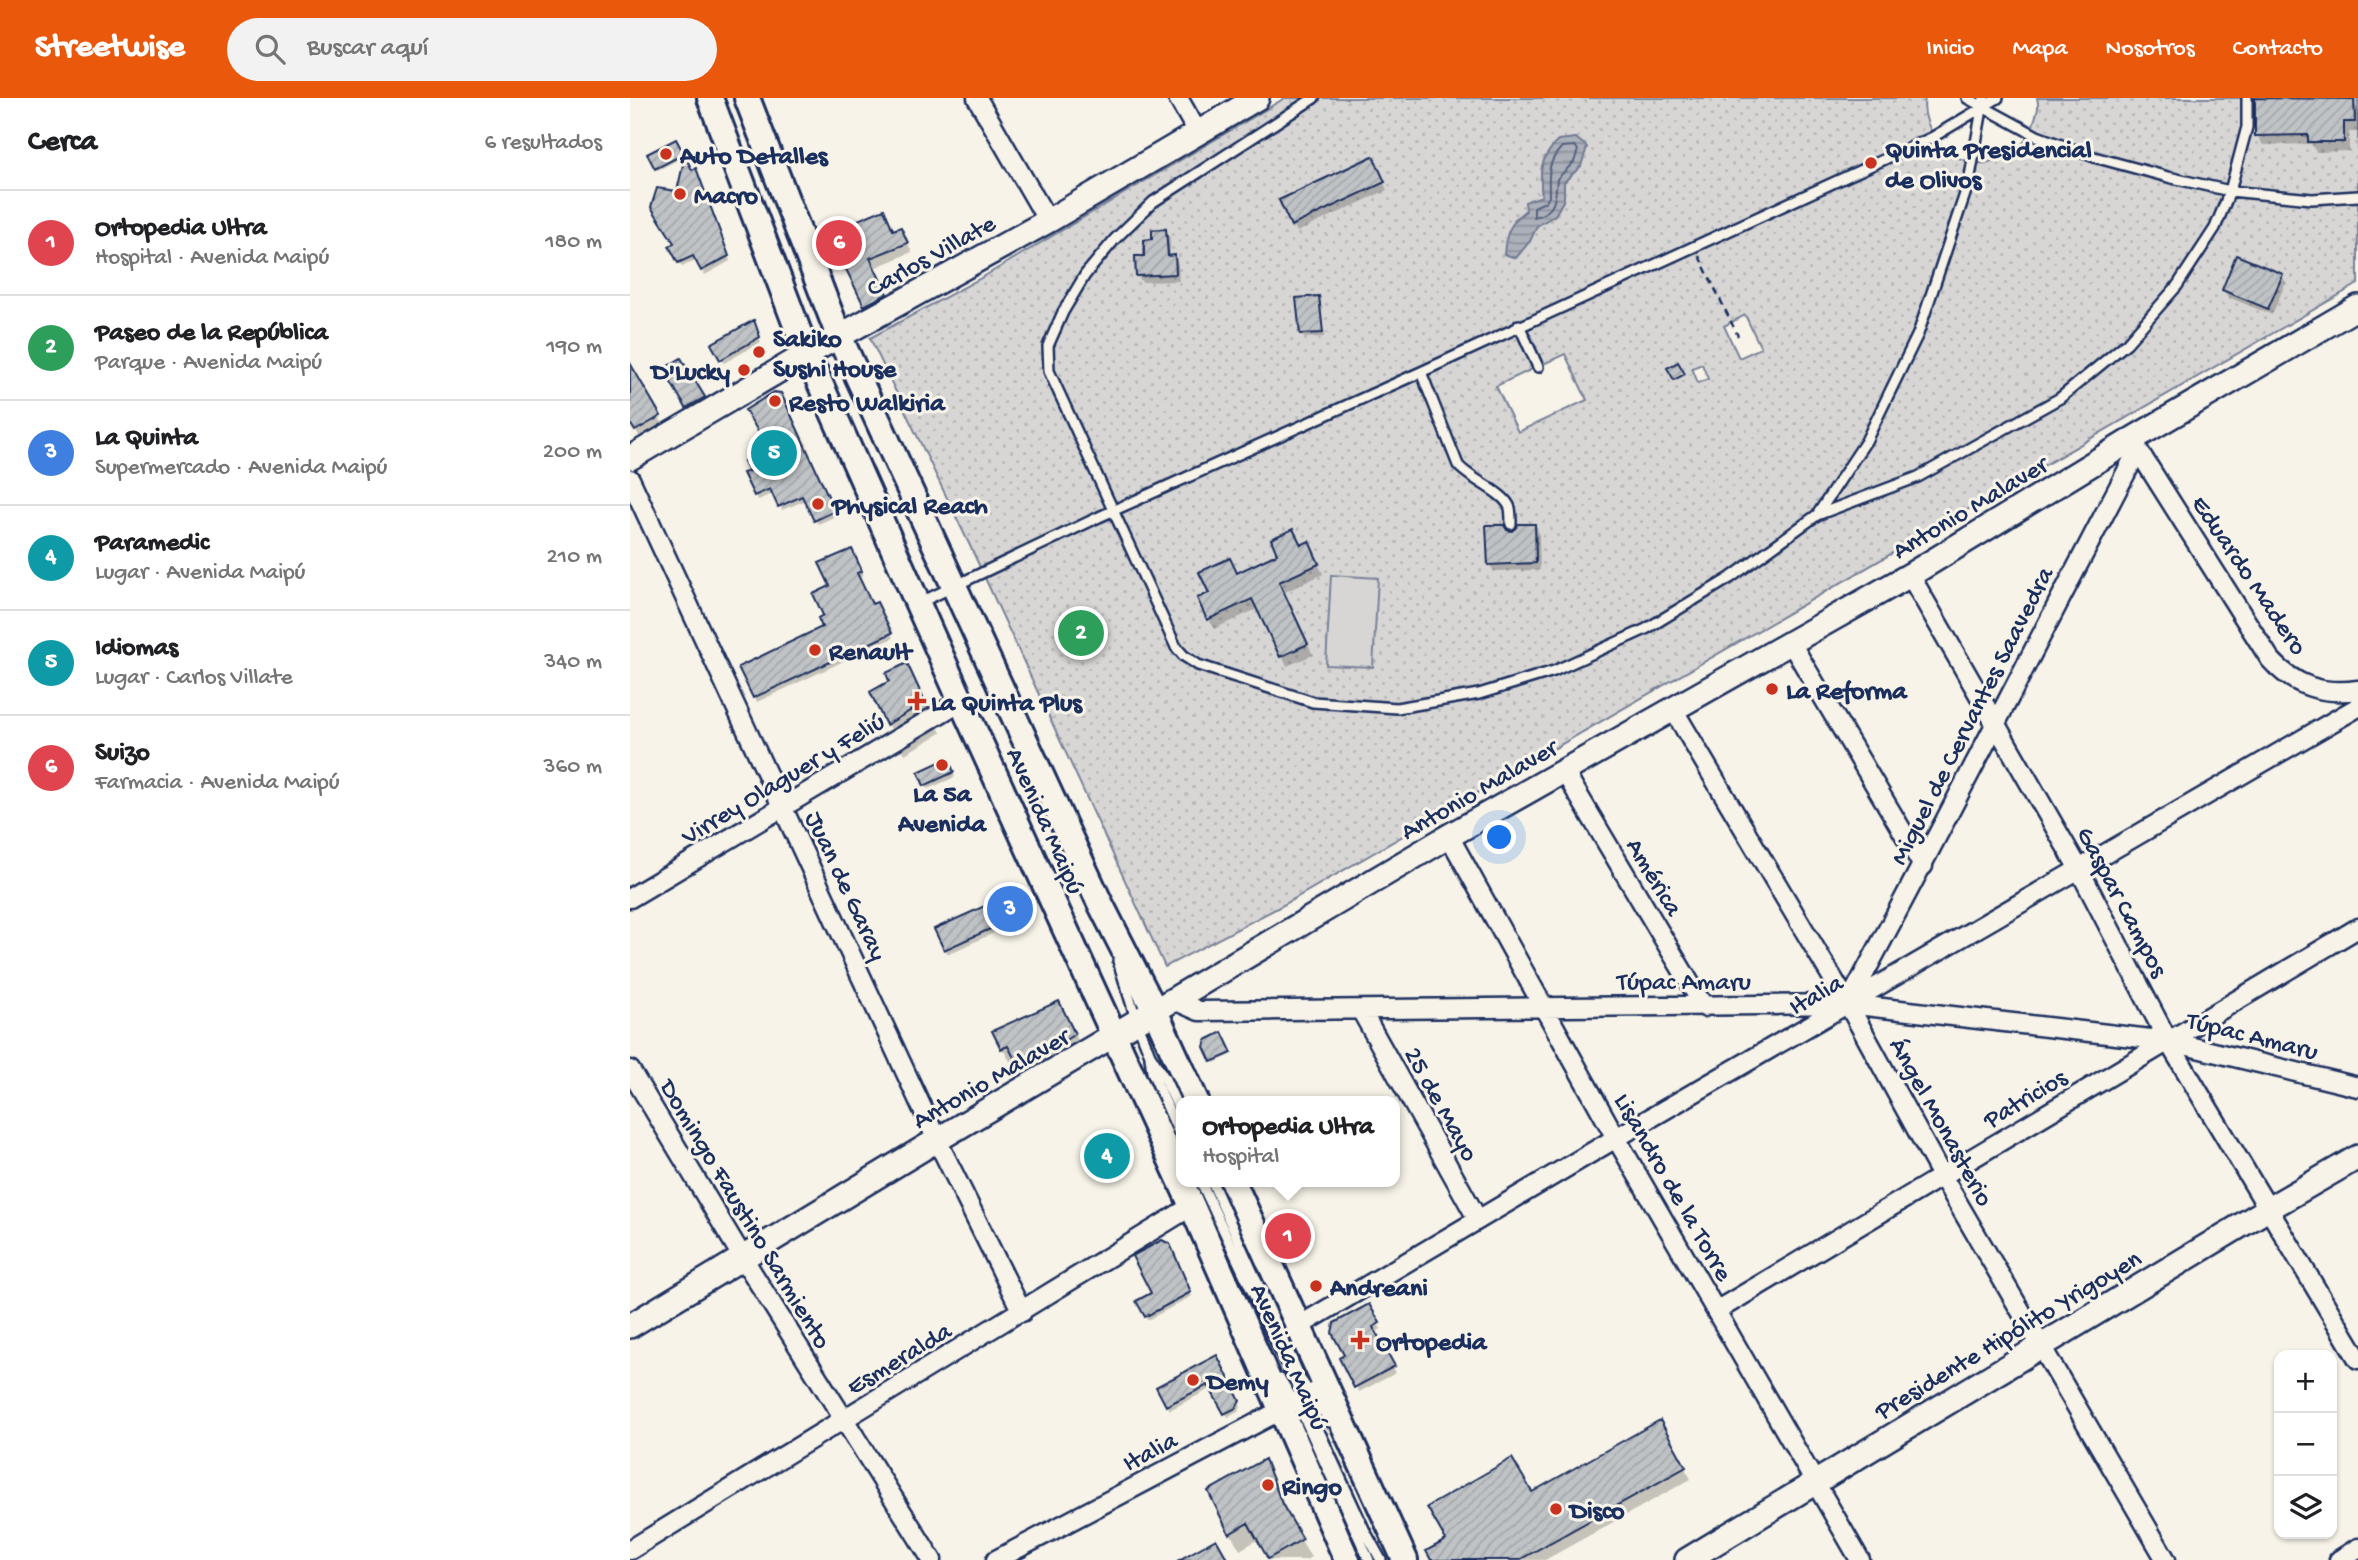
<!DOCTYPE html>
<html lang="es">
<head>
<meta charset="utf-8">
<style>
  :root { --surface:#fff; --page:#f2f2f2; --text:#202124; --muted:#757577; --line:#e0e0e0; --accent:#ea580c }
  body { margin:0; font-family:"Gochi Hand",sans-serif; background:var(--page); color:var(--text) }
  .controls { position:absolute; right:21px; bottom:21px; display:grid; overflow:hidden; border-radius:14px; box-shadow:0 2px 5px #0004 }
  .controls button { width:63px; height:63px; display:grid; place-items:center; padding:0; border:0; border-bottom:2px solid var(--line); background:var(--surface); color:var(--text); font:35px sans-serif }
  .you { position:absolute; left:870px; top:740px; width:24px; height:24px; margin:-18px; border:5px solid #fff; border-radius:50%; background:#1a73e8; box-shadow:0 0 0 10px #1a73e833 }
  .badge { display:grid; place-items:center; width:46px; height:46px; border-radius:50%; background:var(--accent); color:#fff; font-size:23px; font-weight:700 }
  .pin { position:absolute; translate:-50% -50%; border:4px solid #fff; box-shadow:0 2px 7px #0006 }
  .popup { position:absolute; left:546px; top:998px; width:224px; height:91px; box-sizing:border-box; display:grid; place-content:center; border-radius:14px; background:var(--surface); filter:drop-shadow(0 2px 5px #0005); font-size:23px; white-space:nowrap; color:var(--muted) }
  .popup b { font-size:26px; color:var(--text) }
  .popup::after { content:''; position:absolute; left:50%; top:100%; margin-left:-14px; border:14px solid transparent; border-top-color:var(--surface) }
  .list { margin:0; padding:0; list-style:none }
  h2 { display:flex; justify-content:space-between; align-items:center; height:91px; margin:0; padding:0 28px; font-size:30px }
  h2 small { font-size:23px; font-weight:400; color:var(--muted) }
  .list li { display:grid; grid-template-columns:46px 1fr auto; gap:21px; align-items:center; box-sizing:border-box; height:105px; padding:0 28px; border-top:2px solid var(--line) }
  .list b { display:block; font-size:26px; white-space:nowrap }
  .list p { margin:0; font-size:23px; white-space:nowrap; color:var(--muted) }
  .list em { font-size:23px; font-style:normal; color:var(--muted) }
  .icon { flex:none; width:38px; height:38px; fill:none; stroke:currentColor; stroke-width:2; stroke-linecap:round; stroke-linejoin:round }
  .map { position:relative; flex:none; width:1728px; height:1462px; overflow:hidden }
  header { display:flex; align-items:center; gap:42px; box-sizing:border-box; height:98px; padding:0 35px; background:var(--accent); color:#fff }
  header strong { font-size:33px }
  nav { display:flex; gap:38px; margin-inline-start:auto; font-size:24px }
  .search { width:490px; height:63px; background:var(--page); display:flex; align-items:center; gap:18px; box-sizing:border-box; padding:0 24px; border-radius:38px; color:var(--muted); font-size:26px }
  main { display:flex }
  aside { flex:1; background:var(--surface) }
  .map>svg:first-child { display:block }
</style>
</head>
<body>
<header>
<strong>Streetwise</strong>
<div class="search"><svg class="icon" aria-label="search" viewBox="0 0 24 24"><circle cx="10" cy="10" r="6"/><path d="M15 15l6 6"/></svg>Buscar aquí</div>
<nav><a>Inicio</a><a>Mapa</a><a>Nosotros</a><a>Contacto</a></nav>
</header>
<main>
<aside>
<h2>Cerca<small>6 resultados</small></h2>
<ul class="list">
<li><span class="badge" style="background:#e0444e">1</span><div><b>Ortopedia Ultra</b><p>Hospital · Avenida Maipú</p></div><em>180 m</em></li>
<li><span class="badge" style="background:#2e9e5b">2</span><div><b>Paseo de la República</b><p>Parque · Avenida Maipú</p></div><em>190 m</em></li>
<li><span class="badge" style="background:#3f7fe0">3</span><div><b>La Quinta</b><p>Supermercado · Avenida Maipú</p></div><em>200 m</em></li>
<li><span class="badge" style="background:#0f9aa8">4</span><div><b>Paramedic</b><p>Lugar · Avenida Maipú</p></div><em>210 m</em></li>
<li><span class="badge" style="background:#0f9aa8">5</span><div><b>Idiomas</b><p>Lugar · Carlos Villate</p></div><em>340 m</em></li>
<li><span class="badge" style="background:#e0444e">6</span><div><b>Suizo</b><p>Farmacia · Avenida Maipú</p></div><em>360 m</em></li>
</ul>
</aside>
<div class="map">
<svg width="1728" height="1462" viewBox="0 0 1728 1462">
  <defs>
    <pattern id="park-dots" width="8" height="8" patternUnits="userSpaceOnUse" patternTransform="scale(1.75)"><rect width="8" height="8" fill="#d7d6d4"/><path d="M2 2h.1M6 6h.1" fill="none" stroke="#b8b8b8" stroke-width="1.8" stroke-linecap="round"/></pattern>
    <pattern id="water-rules" width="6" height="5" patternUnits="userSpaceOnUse" patternTransform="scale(1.75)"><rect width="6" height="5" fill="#acb0b9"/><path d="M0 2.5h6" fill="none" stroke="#8b909a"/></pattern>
    <pattern id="building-hatch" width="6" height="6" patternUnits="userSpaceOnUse" patternTransform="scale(1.75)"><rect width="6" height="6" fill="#c0c3c5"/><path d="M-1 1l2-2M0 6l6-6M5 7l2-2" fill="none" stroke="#a4a8ac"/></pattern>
  </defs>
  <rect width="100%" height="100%" fill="#f7f3e8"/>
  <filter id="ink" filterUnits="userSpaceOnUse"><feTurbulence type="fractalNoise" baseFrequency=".0143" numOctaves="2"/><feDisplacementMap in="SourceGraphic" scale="14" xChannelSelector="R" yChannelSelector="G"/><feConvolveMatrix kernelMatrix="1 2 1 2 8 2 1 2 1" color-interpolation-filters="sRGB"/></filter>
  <g filter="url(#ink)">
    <path fill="url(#park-dots)" stroke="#798299" stroke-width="2" fill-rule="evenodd" d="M655 0H1295C1288 32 1326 73 1359 64 1364 63 1370 59 1374 57 1390 50 1398 43 1403 27 1406 17 1410 10 1407 0H1625L1626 38 1678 20 1679 44H1714V24H1725L1724 2 1716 0H1728V186L655 806 535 869 343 454 240 240 353 179ZM946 40 951 68 934 84V101L925 117 907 127 900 143 884 122 912 98C909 72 910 62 928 43ZM742 58 754 84 661 128 649 102ZM536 131 538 158H545L546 175 506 178 505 158H514V142L522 141V132ZM689 198 692 234 670 236 667 201ZM1115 217 1131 250 1109 260 1094 228ZM935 256 957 302 888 334 866 288ZM1072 266 1078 281 1068 285 1062 270ZM905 426 906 465 858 466 857 427ZM663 431 671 447 679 444 689 465 649 484 678 546 650 559 622 501H567L579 495 569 475 599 460 607 475 647 456 641 441Z"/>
    <path fill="#d7d6d4" stroke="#798299" stroke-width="2" d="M701 477 748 480 743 569 696 567Z"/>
    <path fill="url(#water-rules)" stroke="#727c95" stroke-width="2" d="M946 40 957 49 951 68 934 84V101L925 117 907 128 900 143 886 160 874 156C876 136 879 125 896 113L895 104 912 98C909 72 910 62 928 42Z"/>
    <path fill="#0003" d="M1626 0H1721L1728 12V34H1719V53L1686 54 1681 46 1633 47 1627 37Z
      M45 44 53 59 28 72 20 57Z
      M746 67 757 92 667 134 651 103Z
      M62 75 67 77 100 163 75 177 67 161 52 169 41 149 46 146 48 95Z
      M254 113 264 134 271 131 282 154 244 170 261 205 241 216 222 179 220 180 214 171Z
      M535 133 540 140V159H544L548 166 549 183 512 184 507 177 524 143Z
      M1651 177 1656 184 1642 217 1598 199 1593 192Z
      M688 200 691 204 694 239 674 240 672 236Z
      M125 229 131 244 94 265 84 247Z
      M50 263 77 307 62 316 35 272Z
      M5 277 42 342 19 355 0 322V280Z
      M153 302 206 418 188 426 176 402 152 412 144 395 128 402 116 376 141 352Z
      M904 428 909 435 910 472 864 473 859 466 876 433 882 435Z
      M671 449 684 456 693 476 653 495 683 557 657 568 629 510 584 531 579 521 581 496 607 476Z
      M224 457 233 478 228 480 241 508 246 506 263 540 127 604 110 570 194 530 195 518Z
      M277 567 294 598 311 635 275 656 258 626 262 584Z
      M317 662 325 679 298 691 295 687Z
      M381 804 390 823 318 856 315 851Z
      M439 923 454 955 402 988 389 965 383 968 372 950Z
      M592 937 601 957 584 965 576 949Z
      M489 1043 500 1061 469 1079 458 1061Z
      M541 1152 562 1198 518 1222 508 1204 523 1196Z
      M738 1208 751 1231 745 1235 766 1275 729 1294 711 1261 716 1258Z
      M586 1259 611 1309 608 1314 598 1319 582 1290 540 1312 528 1289Z
      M1030 1325 1061 1381 915 1462H803L818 1442Z
      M634 1363 644 1380 661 1425 681 1459 676 1462H641L629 1441 610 1452 600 1435Z"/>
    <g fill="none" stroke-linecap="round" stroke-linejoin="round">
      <path stroke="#556382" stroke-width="2" d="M945 48 948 52 944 64 927 81C925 100 927 114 904 119V109L915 104 919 99C919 78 916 65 932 49Z"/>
    </g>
    <path fill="url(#building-hatch)" stroke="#1b2f5e" stroke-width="2" d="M1625 0 1724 1 1725 24H1714V44H1678V37L1625 38Z
      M46 41 54 56 25 71 17 56Z
      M55 58 62 72 66 70 99 158 71 173 63 158 48 165 39 148 44 145 21 109 27 90 47 93Z
      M743 58 755 84 661 128 649 102Z
      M254 111 263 132 271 129 278 145 240 160 257 196 234 208 216 171 213 172 197 135Z
      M536 131 538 158 545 157 546 176 506 178 505 158H514V142L522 141V132Z
      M1606 157 1653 176 1638 211 1592 192Z
      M689 198 693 235 670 236 666 200Z
      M124 222 130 239 90 262 81 246Z
      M51 260 75 299 56 310 33 271Z
      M1048 264 1055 276 1044 282 1037 270Z
      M0 265 31 318 5 333 0 325Z
      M144 294 151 295 205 413 184 423 172 398 148 409 140 391 124 398 113 375 119 373 114 363 139 351 115 312Z
      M888 426H905L906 465 858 467 856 427H874L877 432 882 433Z
      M663 431 671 447 679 443 689 466 649 484 678 546 650 559 622 501 577 522 567 500 579 495 569 474 600 460 607 475 647 456 641 441Z
      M222 451 232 473 227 475 242 506 247 504 262 535 123 600 108 569 192 529 188 520 193 517 183 496 200 488 189 465Z
      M277 565 295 604 256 627 240 594 259 583 256 575Z
      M318 660 324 674 294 688 288 674Z
      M379 797 389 818 314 852 304 831Z
      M429 903 445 936 390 971 378 948 371 951 362 933Z
      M592 934 602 955 581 964 574 949 576 942Z
      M490 1041 499 1056 465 1076 456 1060Z
      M532 1142 540 1146 561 1194 515 1219 506 1203 521 1195 502 1158Z
      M739 1206 750 1225 743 1229 765 1268 724 1290 709 1260 714 1257 702 1235 704 1225Z
      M587 1257 610 1303 606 1310 594 1316 578 1287 536 1308 526 1289Z
      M1030 1322 1056 1369 889 1462H801L796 1453 816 1442 797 1409 882 1360 902 1394Z
      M635 1361 652 1406 673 1441 638 1461 618 1425 599 1436 578 1393Z
      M586 1441 598 1462H549Z"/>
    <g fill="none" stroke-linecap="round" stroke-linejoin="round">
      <g stroke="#1b2f5e" stroke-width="14">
        <path id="service" d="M684 0 523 104 485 141 455 177 433 214 418 248 419 273 546 549 554 558 568 567 683 604 767 610 849 596 924 573 1016 531 1100 480 1187 417 1236 343 1288 236 1339 84 1354 0
          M1337 0 1407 38 1464 59 1538 79 1600 93 1682 101 1728 98
          M889 227 908 269
          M791 274 828 367C840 382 875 394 880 410 881 415 881 421 881 426
          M1187 417 1288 379 1430 300 1497 245 1547 188 1585 130 1600 93 1617 29V0
          M289 505 469 419 791 274 1303 39 1368 0
          M488 863 507 924 520 957 535 981 551 1016
          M520 959 522 974 551 1040
          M571 1084 658 1270 671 1282 700 1324
          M582 1084 669 1277
          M650 1281 674 1319 739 1462
          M680 1325 691 1337 735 1433 751 1462"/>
      </g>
      <g stroke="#1b2f5e" stroke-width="23">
        <path id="minor" d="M347 0 418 123
          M548 0 568 35
          M1507 344 1508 352 1640 561C1664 588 1692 597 1728 592
          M0 381 307 1042 392 1214
          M1280 477 1449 771 1538 943 1728 1261
          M1161 545 1293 768
          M1043 611 1218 906 1312 1078 1536 1462
          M934 673 1074 909
          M819 738 986 1040 1230 1462
          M0 800 331 603
          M544 902 569 913 1218 906 1538 943 1728 989
          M1219 904C1318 721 1411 536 1508 352
          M731 912 848 1122
          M0 972 113 1160 302 1462
          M1086 1213 1728 830
          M669 1228 986 1040 1728 609
          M0 1452 562 1108
          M366 1462 697 1288
          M1709 1462 1728 1450"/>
      </g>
      <g stroke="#1b2f5e" stroke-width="28">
        <path id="tertiary" d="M0 360 177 256 418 123 627 0
          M0 1228 307 1042 819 738 1280 477 1506 339 1728 209
          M1057 1462 1638 1111 1728 1059"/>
      </g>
      <g stroke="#1b2f5e" stroke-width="30">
        <path id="secondary" d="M80 0 177 256 331 603 562 1108 717 1462
          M117 0 209 238 469 803 525 913 566 1003
          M603 1084 775 1462"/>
      </g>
      <path stroke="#1b2f5e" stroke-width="2.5" stroke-dasharray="7 5" stroke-linecap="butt" d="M1069 158 1108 238"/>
      <use href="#service" stroke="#f7f3e8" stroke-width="9"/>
      <use href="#minor" stroke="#f7f3e8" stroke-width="18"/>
      <use href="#tertiary" stroke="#f7f3e8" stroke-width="23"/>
      <use href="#secondary" stroke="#f7f3e8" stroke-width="24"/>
    </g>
  </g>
  <g fill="#c8321e" stroke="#f7f3e8" stroke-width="2.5">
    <circle cx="36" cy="56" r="7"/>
    <circle cx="1241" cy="65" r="7"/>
    <circle cx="50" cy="96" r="7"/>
    <circle cx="129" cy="254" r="7"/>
    <circle cx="114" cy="272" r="7"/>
    <circle cx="145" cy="303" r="7"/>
    <circle cx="188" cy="406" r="7"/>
    <circle cx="185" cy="552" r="7"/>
    <circle cx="1142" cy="591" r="7"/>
    <path d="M283.5 592.5h7v7h7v7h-7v7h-7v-7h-7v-7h7z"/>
    <circle cx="312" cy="667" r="7"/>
    <circle cx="686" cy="1188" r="7"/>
    <path d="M726.5 1231.5h7v7h7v7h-7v7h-7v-7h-7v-7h7z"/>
    <circle cx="563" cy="1282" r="7"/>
    <circle cx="638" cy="1387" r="7"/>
    <circle cx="926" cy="1411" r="7"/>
  </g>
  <g text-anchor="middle" stroke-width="6" stroke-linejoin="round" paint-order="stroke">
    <g font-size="26" font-weight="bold" fill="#1b2f5e" stroke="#f7f3e8" text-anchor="start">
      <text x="1255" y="59">Quinta Presidencial<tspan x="1255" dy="30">de Olivos</tspan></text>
      <text x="50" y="65">Auto Detalles</text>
      <text x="64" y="105">Macro</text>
      <text x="143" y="248">Sakiko<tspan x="143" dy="30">Sushi House</tspan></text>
      <text x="100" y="281" text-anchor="end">D'Lucky</text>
      <text x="159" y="312">Resto Walkiria</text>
      <text x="202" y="415">Physical Reach</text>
      <text x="199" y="561">Renault</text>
      <text x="1156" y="600">La Reforma</text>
      <text x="301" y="612">La Quinta Plus</text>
      <text x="312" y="703" text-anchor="middle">La 5a<tspan x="312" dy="30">Avenida</tspan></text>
      <text x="700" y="1197">Andreani</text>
      <text x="746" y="1251">Ortopedia</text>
      <text x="577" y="1291">Demy</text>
      <text x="652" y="1396">Ringo</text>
      <text x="940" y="1420">Disco</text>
    </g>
    <g font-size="26" fill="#1b2f5e" stroke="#f7f3e8">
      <text transform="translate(300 156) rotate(-29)" y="9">Carlos Villate</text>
      <text transform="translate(1339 408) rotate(-31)" y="9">Antonio Malaver</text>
      <text transform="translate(1621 476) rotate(56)" y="9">Eduardo Madero</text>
      <text transform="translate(1340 617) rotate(-63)" y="9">Miguel de Cervantes Saavedra</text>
      <text transform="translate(152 679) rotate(-31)" y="9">Virrey Olaguer y Feliú</text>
      <text transform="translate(848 690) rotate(-30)" y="9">Antonio Malaver</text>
      <text transform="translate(417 722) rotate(66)" y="9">Avenida Maipú</text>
      <text transform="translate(1026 778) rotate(59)" y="9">América</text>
      <text transform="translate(218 787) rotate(65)" y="9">Juan de Garay</text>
      <text transform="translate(1494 803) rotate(62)" y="9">Gaspar Campos</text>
      <text x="1054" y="891">Túpac Amaru</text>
      <text transform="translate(1185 895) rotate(-30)" y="9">Italia</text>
      <text transform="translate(1623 936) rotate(14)" y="9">Túpac Amaru</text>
      <text transform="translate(360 979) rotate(-30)" y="9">Antonio Malaver</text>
      <text transform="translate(1394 999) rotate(-31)" y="9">Patricios</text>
      <text transform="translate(813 1005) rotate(61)" y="9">25 de Mayo</text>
      <text transform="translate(1313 1023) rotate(61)" y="9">Ángel Monasterio</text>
      <text transform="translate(1045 1088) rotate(60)" y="9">Lisandro de la Torre</text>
      <text transform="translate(117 1115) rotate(59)" y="9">Domingo Faustino Sarmiento</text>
      <text transform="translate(1377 1235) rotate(-31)" y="9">Presidente Hipólito Yrigoyen</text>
      <text transform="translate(661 1258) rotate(66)" y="9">Avenida Maipú</text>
      <text transform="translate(268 1259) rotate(-31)" y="9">Esmeralda</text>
      <text transform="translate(519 1352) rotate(-28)" y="9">Italia</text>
    </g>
  </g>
</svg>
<div class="controls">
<button>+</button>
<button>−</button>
<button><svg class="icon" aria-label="layers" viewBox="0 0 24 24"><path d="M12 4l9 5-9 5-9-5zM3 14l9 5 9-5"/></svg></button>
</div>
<div class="you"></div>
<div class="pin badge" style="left:658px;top:1138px;background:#e0444e">1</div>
<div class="popup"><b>Ortopedia Ultra</b>Hospital</div>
<div class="pin badge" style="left:451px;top:535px;background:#2e9e5b">2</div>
<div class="pin badge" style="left:380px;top:811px;background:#3f7fe0">3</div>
<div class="pin badge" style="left:477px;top:1058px;background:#0f9aa8">4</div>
<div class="pin badge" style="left:144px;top:355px;background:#0f9aa8">5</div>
<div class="pin badge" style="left:209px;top:145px;background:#e0444e">6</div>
</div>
</main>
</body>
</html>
